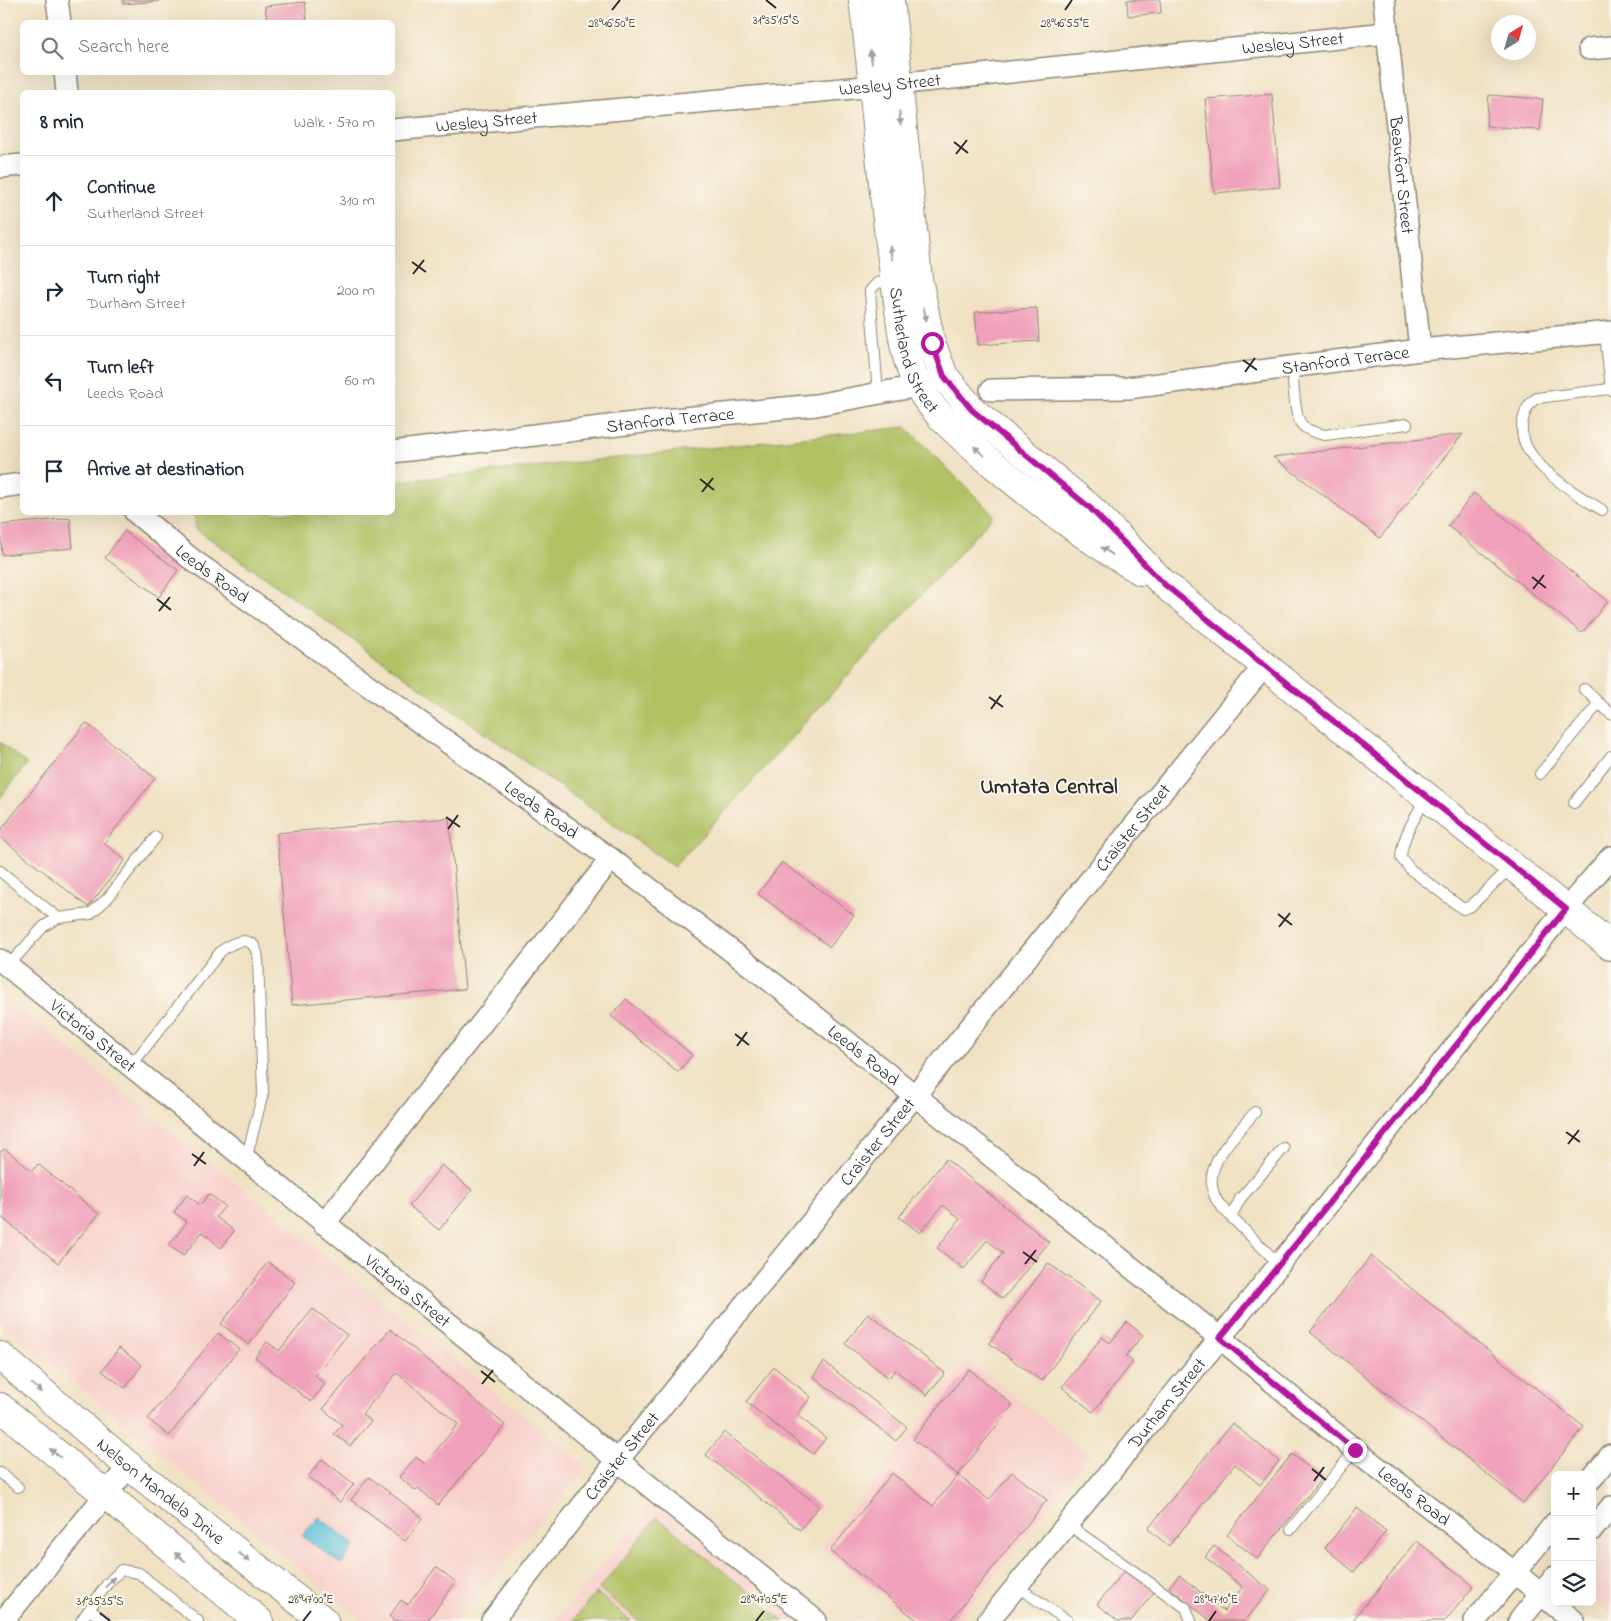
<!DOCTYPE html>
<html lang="en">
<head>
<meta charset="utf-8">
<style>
  :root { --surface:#fff; --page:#f2f2f3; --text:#1f2937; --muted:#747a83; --line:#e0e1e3 }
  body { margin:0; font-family:"Indie Flower",sans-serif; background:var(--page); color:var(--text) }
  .controls { position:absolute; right:15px; bottom:15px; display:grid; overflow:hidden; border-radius:8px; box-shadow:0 5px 20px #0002 }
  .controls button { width:45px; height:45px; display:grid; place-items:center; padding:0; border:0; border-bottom:1px solid var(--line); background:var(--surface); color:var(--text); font:25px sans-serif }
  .compass { position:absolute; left:1491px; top:15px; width:45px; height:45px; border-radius:50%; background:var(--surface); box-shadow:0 5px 20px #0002; rotate:37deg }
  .stop { position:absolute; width:15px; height:15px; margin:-11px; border:4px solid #b5179e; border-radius:50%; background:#fff }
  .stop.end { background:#b5179e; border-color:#fff; box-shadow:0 1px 5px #0008 }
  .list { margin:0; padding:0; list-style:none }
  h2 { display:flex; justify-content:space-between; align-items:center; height:65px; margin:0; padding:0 20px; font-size:21px }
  h2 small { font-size:16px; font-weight:400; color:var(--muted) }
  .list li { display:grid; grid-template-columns:32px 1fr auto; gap:15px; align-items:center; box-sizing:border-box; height:90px; padding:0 20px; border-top:1px solid var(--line) }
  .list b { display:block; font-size:19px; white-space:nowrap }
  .list p { margin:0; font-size:16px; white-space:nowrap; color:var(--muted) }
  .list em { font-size:16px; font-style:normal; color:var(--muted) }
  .icon { flex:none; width:28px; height:28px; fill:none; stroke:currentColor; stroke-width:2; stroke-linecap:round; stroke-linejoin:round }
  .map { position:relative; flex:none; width:1611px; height:1621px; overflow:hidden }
  .search { position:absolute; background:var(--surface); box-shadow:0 5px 20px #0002; left:20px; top:20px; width:375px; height:55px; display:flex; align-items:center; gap:12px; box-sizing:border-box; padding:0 18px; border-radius:8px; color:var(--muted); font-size:19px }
  .panel { position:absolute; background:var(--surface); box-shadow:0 5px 20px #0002; left:20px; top:90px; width:375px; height:425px; border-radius:8px }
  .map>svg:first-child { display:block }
</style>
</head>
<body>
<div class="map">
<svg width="1611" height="1621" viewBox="0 0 1611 1621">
  <rect width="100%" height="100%" fill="#fbf7ec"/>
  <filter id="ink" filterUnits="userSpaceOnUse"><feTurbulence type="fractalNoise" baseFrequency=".02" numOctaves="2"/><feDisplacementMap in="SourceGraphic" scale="10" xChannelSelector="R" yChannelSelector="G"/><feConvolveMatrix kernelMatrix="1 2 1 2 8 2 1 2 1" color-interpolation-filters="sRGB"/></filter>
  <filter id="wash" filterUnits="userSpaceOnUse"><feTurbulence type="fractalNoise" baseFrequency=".0096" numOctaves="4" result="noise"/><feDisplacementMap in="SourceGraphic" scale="20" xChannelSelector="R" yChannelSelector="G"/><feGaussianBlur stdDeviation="1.12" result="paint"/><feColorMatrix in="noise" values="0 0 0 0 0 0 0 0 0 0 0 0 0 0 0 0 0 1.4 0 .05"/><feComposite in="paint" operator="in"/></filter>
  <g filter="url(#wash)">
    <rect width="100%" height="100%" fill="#efe1c2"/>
    <path fill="#f7d0ca" d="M0 993 587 1467 456 1621H363L0 1321Z
      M968 1360 1089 1455 959 1621H912L822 1548Z
      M654 1502 801 1621H556Z
      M1611 1535V1615L1592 1599V1559Z"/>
    <path fill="#b0c164" stroke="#6e7648" d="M906 427 994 515 674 867 196 529 194 513 392 512 393 482Z
      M0 742 27 764 0 798Z
      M657 1517 784 1621H639L599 1589Z
      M596 1592 631 1621H573Z"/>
    <path fill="#5ec1dc" stroke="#447684" d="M319 1517 355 1545 341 1564 302 1536Z"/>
    <g id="blocks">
      <path fill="#f0a0ba" d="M123 0H159V1L123 4Z
        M1127 0H1160L1161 13 1128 16Z
        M305 2 307 22H267L265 6Z
        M1272 94 1280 187 1214 193 1205 99Z
        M1489 95 1543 99 1540 130 1486 126Z
        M1037 308 1039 341 978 345 975 312Z
        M1463 434 1380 538 1273 457Z
        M1474 493 1608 601 1582 633 1448 526Z
        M70 518 73 548 2 555 0 525Z
        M124 531 178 570 159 597 105 558Z
        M86 723 155 778 104 843 125 860 88 907 0 837V831Z
        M449 818 465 989 292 1005 277 833Z
        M782 862 854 915 830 947 758 894Z
        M626 999 692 1055 678 1072 611 1016Z
        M5 1149 32 1171 38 1164 99 1214 58 1263 0 1216V1152Z
        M946 1159 1049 1242 1003 1299 981 1281 1003 1253 987 1240 964 1269 937 1248 960 1219 943 1205 920 1233 899 1217Z
        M442 1165 472 1190 439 1230 409 1206Z
        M209 1194 225 1206 216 1217 234 1231 221 1248 202 1232 183 1256 169 1245 187 1222 174 1212 187 1195 200 1205Z
        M1371 1256 1584 1427 1523 1503 1310 1332Z
        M268 1262 295 1282 249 1345 221 1324Z
        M1048 1263 1101 1301 1042 1381 989 1343Z
        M313 1309 347 1335 315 1376 325 1384 311 1402 255 1357 267 1342 279 1351Z
        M868 1313 945 1373 927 1395 895 1370 889 1378 845 1344Z
        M1127 1322 1143 1335 1126 1356 1133 1362 1093 1412 1062 1387 1102 1337 1110 1343Z
        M390 1329 505 1425 438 1505 418 1488 416 1491 399 1477 416 1457 425 1464 458 1424 397 1373 362 1414 371 1421 350 1446 334 1434 342 1425 323 1409Z
        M218 1333 239 1349 169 1436 148 1419Z
        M119 1348 142 1365 125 1388 102 1371Z
        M824 1362 907 1427 896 1441 813 1376Z
        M774 1367 811 1397 797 1415 826 1438 813 1454 746 1402Z
        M969 1369 1013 1405 958 1475 913 1439Z
        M1232 1423 1279 1461 1260 1485 1235 1464 1169 1546 1148 1529Z
        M724 1432 819 1506 800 1530 706 1455Z
        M1292 1454 1322 1478 1257 1559 1227 1535Z
        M322 1459 354 1484 340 1502 308 1477Z
        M1012 1472 1047 1500 950 1621H918L830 1551 892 1473 933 1506 958 1475 989 1500Z
        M369 1477 423 1518 405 1541 351 1500Z
        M1357 1508 1386 1531 1354 1572 1325 1548Z
        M1417 1541 1474 1586 1445 1621H1352Z
        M1214 1546 1270 1590 1245 1621H1211L1169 1587 1179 1575 1224 1611 1243 1587 1205 1557Z
        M436 1567 456 1582 427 1621H392L394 1619 390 1616 401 1600 408 1605Z
        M1126 1569 1154 1592 1131 1621H1118L1097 1604Z"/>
    </g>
  </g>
  <g filter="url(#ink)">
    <use href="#blocks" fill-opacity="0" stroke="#8d8676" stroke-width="1"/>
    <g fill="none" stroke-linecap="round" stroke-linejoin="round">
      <g stroke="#8d8676" stroke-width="12">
        <path id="service" d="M1605 333 1611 390
          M1292 367C1294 381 1293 417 1303 426 1309 432 1318 433 1325 435L1407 424
          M878 394 870 291 877 283 895 281
          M1602 510C1575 493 1513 459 1523 420 1526 409 1528 403 1537 398L1610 389
          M1584 689 1611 714
          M1540 774 1599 703
          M1426 797C1416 817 1402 836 1401 858L1411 870 1463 909 1471 906 1512 866
          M1574 803 1611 756
          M0 871 58 918
          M8 966 44 926 58 918 90 914 107 899 156 837
          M131 1066 221 951C236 940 255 933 258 959L263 1093 246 1160
          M1231 1217C1226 1211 1219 1205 1216 1199 1199 1166 1236 1135 1255 1112
          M1279 1264 1231 1217 1240 1199 1284 1148
          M0 1473 18 1487
          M1067 1524 1186 1608 1191 1621
          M1291 1529 1355 1450
          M1016 1586 1068 1621
          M90 1610 105 1621
          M81 1621 107 1584 121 1570 139 1573 198 1621"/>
      </g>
      <g stroke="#8d8676" stroke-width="24">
        <g id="minor">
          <path d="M57 0 60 22"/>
          <path id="s1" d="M1384 0 1420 350"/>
          <path d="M1589 49 1611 47"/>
          <path d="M65 72 67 92"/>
          <path id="s2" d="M392 130 875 86 1387 33"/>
          <path d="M0 167 22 165"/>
          <path id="s3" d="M991 390 1128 388 1420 350 1611 332"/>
          <path id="s4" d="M392 452 643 422 816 405 918 386 932 381"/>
          <path d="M0 487 22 484"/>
          <path id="s5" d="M135 512 190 558 611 859 777 986 1220 1338 1355 1450 1515 1573 1574 1621"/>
          <path id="s6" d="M0 960 816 1621"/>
          <path d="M324 1224 611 859"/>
          <path d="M1592 1478 1611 1455"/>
          <path d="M1592 1530 1611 1507"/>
          <path d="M3 1621 129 1466"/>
          <path id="s7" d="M492 1621 618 1460 1265 665"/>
          <path id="s8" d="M988 1621 1220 1338 1566 909 1611 857"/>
          <path d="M1475 1621 1555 1523"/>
          <path d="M1519 1621 1555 1577"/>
        </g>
      </g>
      <g stroke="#8d8676" stroke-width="30">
        <g id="primary">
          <path id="s9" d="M863 0C876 94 881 188 895 281 901 316 901 355 919 387 933 413 958 433 980 453 1031 497 1083 537 1141 571"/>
          <path d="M890 0 918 279 931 343 944 376 972 410 1090 508 1164 584 1611 946"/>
        </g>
      </g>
      <g stroke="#8d8676" stroke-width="30">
        <g id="trunk">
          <path id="s10" d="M0 1356 129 1466 324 1621"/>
          <path d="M0 1407 259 1621"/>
        </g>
      </g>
      <use href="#service" stroke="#fff" stroke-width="10"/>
      <use href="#minor" stroke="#fff" stroke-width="21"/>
      <use href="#primary" stroke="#fff" stroke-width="28"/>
      <use href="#trunk" stroke="#fff" stroke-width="28"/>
    </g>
    <defs><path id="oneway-solid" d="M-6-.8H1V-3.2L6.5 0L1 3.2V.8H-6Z" transform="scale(1.25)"/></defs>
    <g fill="#a0a0a0">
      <use href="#oneway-solid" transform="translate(871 57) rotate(-98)"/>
      <use href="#oneway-solid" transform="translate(900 118) rotate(84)"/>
      <use href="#oneway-solid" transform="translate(891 253) rotate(-99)"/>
      <use href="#oneway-solid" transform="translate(925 314) rotate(79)"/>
      <use href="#oneway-solid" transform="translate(979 451) rotate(-139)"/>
      <use href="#oneway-solid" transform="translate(1107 551) rotate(-147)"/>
      <use href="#oneway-solid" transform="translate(37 1388) rotate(40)"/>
      <use href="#oneway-solid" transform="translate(55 1453) rotate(-140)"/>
      <use href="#oneway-solid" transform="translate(180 1557) rotate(-141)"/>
      <use href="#oneway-solid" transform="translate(244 1557) rotate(39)"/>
      <use href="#oneway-solid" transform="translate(110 1582) rotate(-48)"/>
    </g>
  </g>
  <g fill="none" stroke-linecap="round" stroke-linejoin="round" filter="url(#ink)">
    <path stroke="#b5179e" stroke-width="6" d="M932 343 944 376 972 410 1090 508 1164 584 1566 909 1220 1338 1355 1450"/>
  </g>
  <path fill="none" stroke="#2b2b2b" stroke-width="2" d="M766 0 776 8M612 10 620 0M1065 10 1072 0M954 142 968 153M956 154 967 140M412 262 426 272M413 274 424 260M1243 360 1257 370M1245 372 1255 358M700 479 714 490M702 492 713 478M1532 577 1546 588M1533 589 1544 575M157 599 171 610M159 611 170 597M989 697 1003 707M991 709 1001 695M446 817 460 827M448 829 458 815M1278 914 1292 925M1279 927 1290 913M735 1034 749 1045M737 1046 747 1032M1566 1132 1580 1142M1568 1144 1579 1130M192 1154 206 1164M194 1166 204 1152M1023 1252 1037 1262M1025 1264 1036 1250M481 1371 495 1382M482 1384 493 1370M1312 1469 1326 1480M1314 1481 1324 1467M100 1613 110 1621M303 1621 311 1611M756 1621 764 1611M1209 1621 1216 1611"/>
  <g text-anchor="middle" stroke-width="4" stroke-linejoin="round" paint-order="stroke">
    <g font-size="18" fill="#2b2b2b" stroke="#fbf7ec">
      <text dy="6" stroke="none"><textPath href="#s2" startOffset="905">Wesley Street</textPath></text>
      <text dy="6" stroke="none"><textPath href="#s2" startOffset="500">Wesley Street</textPath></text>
      <text dy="6" stroke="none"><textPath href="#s2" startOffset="95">Wesley Street</textPath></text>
      <text dy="6" stroke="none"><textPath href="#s1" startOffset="176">Beaufort Street</textPath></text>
      <text dy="6" stroke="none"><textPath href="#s9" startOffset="355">Sutherland Street</textPath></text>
      <text dy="6" stroke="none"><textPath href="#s3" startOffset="356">Stanford Terrace</textPath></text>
      <text dy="6" stroke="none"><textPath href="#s4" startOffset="280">Stanford Terrace</textPath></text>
      <text dy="6" stroke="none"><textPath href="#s5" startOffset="99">Leeds Road</textPath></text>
      <text dy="6" stroke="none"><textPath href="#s5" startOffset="504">Leeds Road</textPath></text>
      <text dy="6" stroke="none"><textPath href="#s7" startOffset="1020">Craister Street</textPath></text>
      <text dy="6" stroke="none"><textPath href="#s6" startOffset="120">Victoria Street</textPath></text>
      <text dy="6" stroke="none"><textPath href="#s5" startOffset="909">Leeds Road</textPath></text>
      <text dy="6" stroke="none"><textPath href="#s7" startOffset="615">Craister Street</textPath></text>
      <text dy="6" stroke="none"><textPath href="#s6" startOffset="525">Victoria Street</textPath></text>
      <text dy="6" stroke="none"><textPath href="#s8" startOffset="282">Durham Street</textPath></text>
      <text dy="6" stroke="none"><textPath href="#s7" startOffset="210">Craister Street</textPath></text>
      <text dy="6" stroke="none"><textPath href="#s10" startOffset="210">Nelson Mandela Drive</textPath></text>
      <text dy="6" stroke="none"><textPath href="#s5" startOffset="1614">Leeds Road</textPath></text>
    </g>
    <g font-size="22" font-weight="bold" fill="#2b2b2b" stroke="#fbf7ec">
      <text x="1049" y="793">Umtata Central</text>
    </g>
  </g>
  <g font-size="12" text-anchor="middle" fill="#2b2b2b" stroke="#fbf7ec" stroke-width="4" stroke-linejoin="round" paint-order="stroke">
    <text x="776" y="24">31°35'15"S</text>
    <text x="612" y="27">28°46'50"E</text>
    <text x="1065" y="27">28°46'55"E</text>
    <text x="311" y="1603">28°47'00"E</text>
    <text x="764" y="1603">28°47'05"E</text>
    <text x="1216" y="1603">28°47'10"E</text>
    <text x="100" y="1605">31°35'35"S</text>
  </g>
</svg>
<div class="controls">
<button>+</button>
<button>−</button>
<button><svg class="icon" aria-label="layers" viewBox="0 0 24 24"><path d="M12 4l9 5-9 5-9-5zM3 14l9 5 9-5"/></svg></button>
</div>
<svg class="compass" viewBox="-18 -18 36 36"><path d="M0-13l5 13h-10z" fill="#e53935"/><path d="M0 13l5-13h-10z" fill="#747a83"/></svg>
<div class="stop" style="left:932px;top:343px"></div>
<div class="stop end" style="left:1355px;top:1450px"></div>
<div class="search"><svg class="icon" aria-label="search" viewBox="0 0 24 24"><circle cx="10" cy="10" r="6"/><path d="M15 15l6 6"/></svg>Search here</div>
<section class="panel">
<h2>8 min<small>Walk · 570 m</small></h2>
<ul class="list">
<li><svg class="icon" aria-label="ahead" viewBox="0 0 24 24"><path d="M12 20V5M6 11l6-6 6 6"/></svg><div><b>Continue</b><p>Sutherland Street</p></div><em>310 m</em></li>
<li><svg class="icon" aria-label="right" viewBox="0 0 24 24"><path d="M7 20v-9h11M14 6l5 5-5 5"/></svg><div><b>Turn right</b><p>Durham Street</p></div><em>200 m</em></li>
<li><svg class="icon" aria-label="left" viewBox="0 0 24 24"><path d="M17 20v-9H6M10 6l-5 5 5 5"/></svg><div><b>Turn left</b><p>Leeds Road</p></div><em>60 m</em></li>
<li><svg class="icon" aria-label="arrive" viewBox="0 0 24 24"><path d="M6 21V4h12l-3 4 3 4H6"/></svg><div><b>Arrive at destination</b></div></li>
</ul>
</section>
</div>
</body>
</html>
